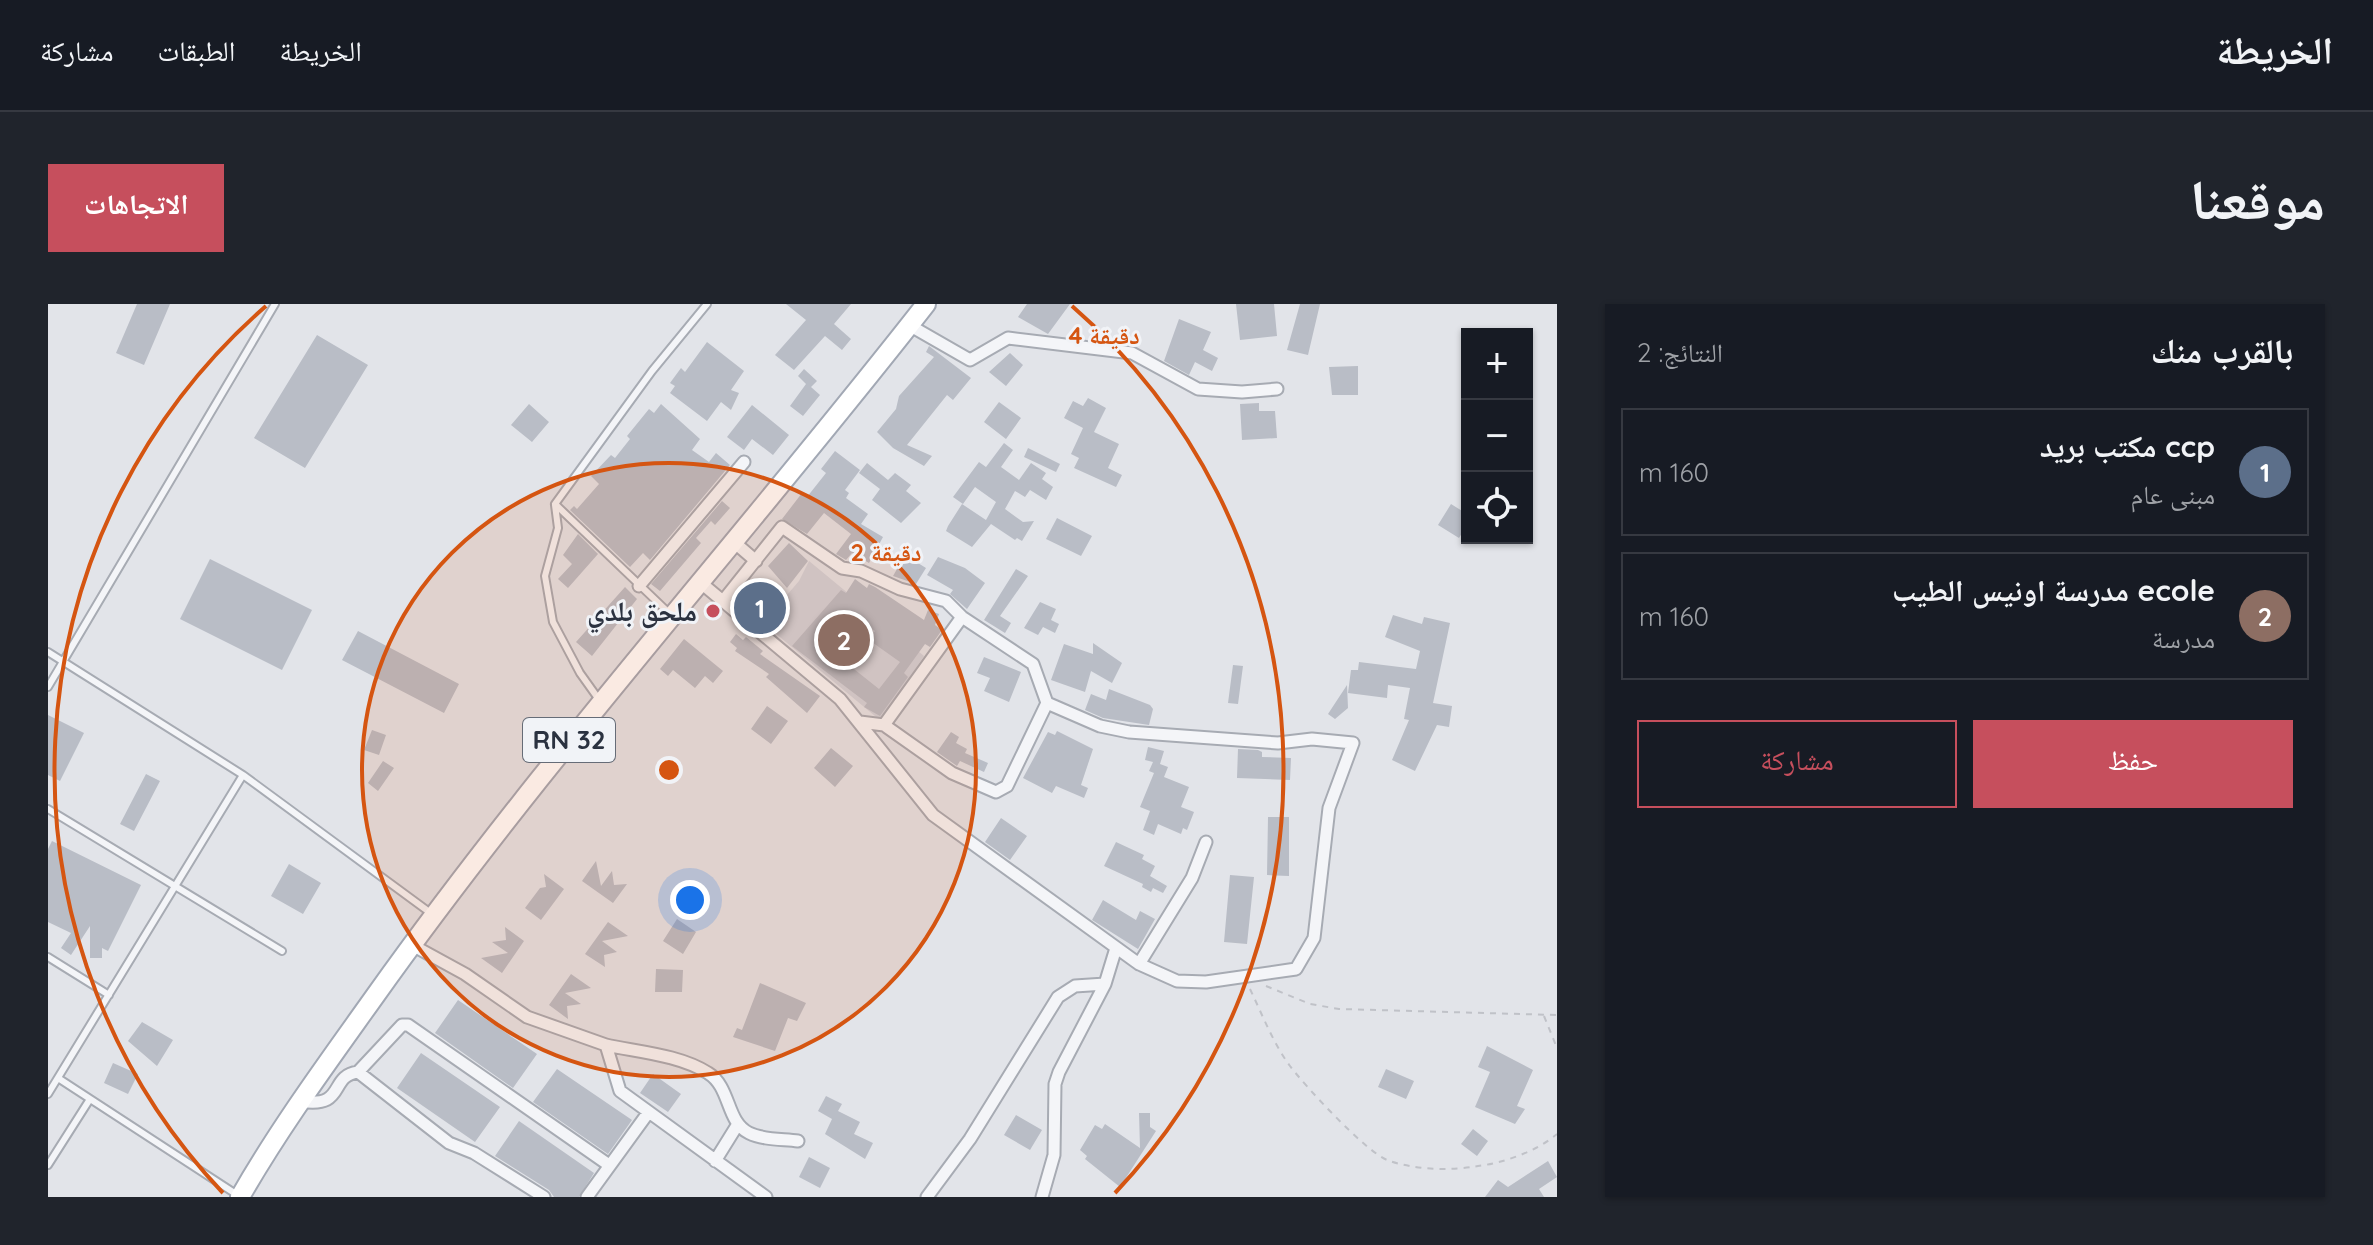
<!DOCTYPE html>
<html lang="ar">
<head>
<meta charset="utf-8">
<style>
  :root { --surface:#171b24; --page:#20242c; --text:#f1f3f6; --muted:#9ea1a6; --line:#363941; --accent:#c64f5d }
  body { margin:0; font-family:Quicksand,"Noto Naskh Arabic",sans-serif; background:var(--page); color:var(--text); direction:rtl }
  .controls { position:absolute; right:24px; top:24px; display:grid; overflow:hidden; border-radius:0px; box-shadow:0 2px 6px #0004 }
  .controls button { width:72px; height:72px; display:grid; place-items:center; padding:0; border:0; border-bottom:2px solid var(--line); background:var(--surface); color:var(--text); font:40px sans-serif }
  .you { position:absolute; left:642px; top:596px; width:28px; height:28px; margin:-20px; border:6px solid #fff; border-radius:50%; background:#1a73e8; box-shadow:0 0 0 12px #1a73e833 }
  .badge { display:grid; place-items:center; width:52px; height:52px; border-radius:50%; background:var(--accent); color:#fff; font-size:26px; font-weight:700 }
  .pin { position:absolute; translate:-50% -50%; border:4px solid #fff; box-shadow:0 2px 8px #0006 }
  .list { margin:0; padding:0; list-style:none }
  h2 { display:flex; justify-content:space-between; align-items:center; height:104px; margin:0; padding:0 32px; font-size:34px }
  h2 small { font-size:26px; font-weight:400; color:var(--muted) }
  .list li { display:grid; grid-template-columns:52px 1fr auto; gap:24px; align-items:center; box-sizing:border-box; height:128px; margin:0 16px 16px; padding:0 16px; border:2px solid var(--line); border-radius:0px }
  .list b { display:block; font-size:30px; white-space:nowrap }
  .list p { margin:0; font-size:26px; white-space:nowrap; color:var(--muted) }
  .list em { font-size:26px; font-style:normal; color:var(--muted) }
  .actions { display:flex; gap:16px; padding:24px 32px }
  .actions a { flex:1; padding:18px 0; border:2px solid var(--accent); border-radius:0px; text-align:center; font-size:28px; color:var(--accent) }
  .actions .main { background:var(--accent); color:#fff }
  .icon { flex:none; width:44px; height:44px; fill:none; stroke:currentColor; stroke-width:2; stroke-linecap:round; stroke-linejoin:round }
  .map { position:relative; flex:none; width:1509px; height:893px; overflow:hidden; direction:ltr; border-radius:0px }
  header { display:flex; align-items:center; gap:48px; box-sizing:border-box; height:112px; padding:0 40px; background:var(--surface); border-bottom:2px solid var(--line) }
  header strong { font-size:38px }
  nav { display:flex; gap:44px; margin-inline-start:auto; font-size:28px }
  .intro { display:flex; align-items:center; justify-content:space-between; box-sizing:border-box; height:192px; padding:0 48px }
  h1 { margin:0; font-size:56px }
  .button { padding:20px 36px; border-radius:0px; background:var(--accent); color:#fff; font-size:28px; font-weight:700 }
  main { display:flex; gap:48px; padding:0 48px }
  aside { flex:1; background:var(--surface); border-radius:0px; box-shadow:0 2px 6px #0004 }
  .map>svg:first-child { display:block }
</style>
</head>
<body>
<header>
<strong>الخريطة</strong>
<nav><a>الخريطة</a><a>الطبقات</a><a>مشاركة</a></nav>
</header>
<div class="intro"><h1>موقعنا</h1><a class="button">الاتجاهات</a></div>
<main>
<aside>
<h2>بالقرب منك<small>النتائج: 2</small></h2>
<ul class="list">
<li><span class="badge" style="background:#5c6f8a">1</span><div><b>ccp مكتب بريد</b><p>مبنى عام</p></div><em>160 m</em></li>
<li><span class="badge" style="background:#8d6e63">2</span><div><b>ecole مدرسة اونيس الطيب</b><p>مدرسة</p></div><em>160 m</em></li>
</ul>
<div class="actions"><a class="main">حفظ</a><a>مشاركة</a></div>
</aside>
<div class="map">
<svg width="1509" height="893" viewBox="0 0 1509 893">
  <rect width="100%" height="100%" fill="#e2e4e9"/>
  <path fill="#d0d3db" d="M761 257 876 352 862 373 865 376 833 417 715 319 751 277Z"/>
  <path fill="#b9bdc6" fill-rule="evenodd" d="M89 0H122L96 61 68 49Z
    M738 0H803L786 20 803 35 794 46 777 32 746 66 727 51 758 16Z
    M979 0H1022L1000 30 970 13Z
    M1188 0H1226L1229 32 1192 36Z
    M1252 0H1272L1260 51 1239 46Z
    M1131 15 1163 28 1155 46 1170 54 1164 67 1147 58 1141 71 1116 57Z
    M269 31 320 61 257 164 206 134Z
    M659 38 696 67 683 86 691 89 683 106 673 98 659 117 622 89 627 82 622 79 633 64 637 68Z
    M881 42 923 74 905 96 899 91 859 141 884 152 876 162 845 144 829 128 848 105 851 92 886 53 878 48Z
    M962 49 975 61 958 82 941 68Z
    M1310 62V91H1284L1281 63Z
    M756 65 769 77 763 83 772 91 755 112 742 102 758 80 750 72Z
    M1040 94 1058 104 1046 128 1071 140 1060 164 1074 171 1068 183 1026 164 1031 154 1023 150 1035 124 1016 114 1025 97 1035 102Z
    M951 98 973 114 958 135 936 118Z
    M1211 99V107H1227L1229 134 1194 136 1192 100Z
    M481 100 501 118 484 138 463 121Z
    M613 100 652 135 644 146 661 158 668 149 682 161 602 256 595 249 582 263 522 206 526 202 529 205 551 180 543 172 563 151 567 154 582 135 579 132 601 105 606 109Z
    M704 101 741 131 725 151 704 135 696 146 679 133Z
    M956 139 965 146 953 163 971 176 983 159 998 169 994 175 1005 183 998 196 982 186 977 193 967 187 957 205 975 218 986 217 974 237 969 234 967 236 943 220 924 243 898 227 900 222 914 200 941 218 938 216 948 198 927 183 915 200 905 193 931 158 938 163Z
    M980 144 1012 160 1008 168 976 153Z
    M787 147 812 166 797 186 801 189 798 194 820 210 813 220 835 233 821 259 804 249 798 256 788 250 803 230 776 209 759 230 734 215 754 189 759 193 778 169 773 165Z
    M819 159 840 176 847 169 863 181 858 187 873 199 853 219 824 196 832 185 811 169Z
    M674 197 682 204 667 221 663 217 648 234 653 239 612 287 603 280Z
    M1403 200 1419 210V221L1411 234 1390 221Z
    M1009 214 1044 232 1033 252 998 235Z
    M530 230 550 250 520 284 510 275 524 260 515 251Z
    M741 239 760 257 739 284 720 262Z
    M857 251 878 264 868 280 845 272Z
    M890 253 917 264 937 279 919 305 902 290 905 286 879 271Z
    M162 255 264 306 234 366 132 315Z
    M968 265 980 272 952 312 963 319 957 329 936 316Z
    M807 275 819 284 821 280 827 283 876 316 880 306 891 310 887 321 894 326 882 343 877 340 856 369 860 373 832 412 816 403 819 399 744 342 793 286 798 289ZM799 307 827 327 821 336 852 358 831 385 772 338Z
    M577 283 589 295 544 352 528 338Z
    M710 287 729 303 715 320 696 304Z
    M992 298 1008 305 1003 316 1011 320 1007 329 995 323 990 331 976 324Z
    M1345 311 1374 320 1376 313 1402 319 1385 399 1404 402 1401 423 1389 421 1367 467 1344 456 1361 416 1356 415 1362 384 1340 381 1339 394 1300 389 1303 366H1310L1311 358 1368 365 1372 347 1337 333Z
    M310 327 411 380 396 409 294 356Z
    M688 330 695 336 698 333 715 347 712 350 772 392 759 409 718 373 721 370 687 347 689 344 682 338Z
    M636 335 675 367 665 379 657 372 647 384 625 366 620 372 612 365Z
    M1045 339 1074 359 1064 379 1043 367 1037 388 1003 376 1016 340 1045 350Z
    M936 353 973 368 961 398 936 387 942 374 929 369Z
    M1185 361 1195 362 1190 400 1180 399Z
    M1299 381 1300 404 1287 415 1280 410Z
    M1061 385 1102 401 1105 405 1101 421 1055 414 1037 406 1043 390 1058 396Z
    M719 402 740 417 723 440 703 425Z
    M0 411 36 429 12 477 0 471Z
    M324 426 338 431 331 451 316 446Z
    M1009 427 1045 445 1033 481 1040 484 1036 494 1008 482 1004 489 975 474 1000 428 1007 431Z
    M903 428 911 433 908 439 919 445 917 449 940 459 936 468 912 457 909 462 889 448Z
    M1100 443 1116 447 1112 460 1120 463 1116 473 1141 483 1133 503 1146 508 1139 526 1135 524 1133 530 1110 520 1106 531 1095 526 1102 507 1092 503 1106 469 1101 467 1105 458 1097 456Z
    M783 444 805 462 787 483 766 464Z
    M1190 445 1210 446 1214 448V453L1243 454 1242 476 1189 474Z
    M335 457 346 464 330 487 320 479Z
    M98 470 112 477 86 527 72 520Z
    M1220 513H1241V572L1219 571Z
    M953 514 979 532 962 556 937 538Z
    M4 537 93 581 60 647 54 644V654H42V622L23 651 13 644 23 629 0 618V545Z
    M1068 538 1096 551 1094 555 1107 562 1102 572 1119 582 1115 589 1105 584 1103 588 1094 583 1095 580 1056 562Z
    M548 557 553 582 564 567 566 581 579 580 565 599 534 577Z
    M241 560 273 579 255 610 223 592Z
    M496 570 516 585 493 616 477 604 492 584 498 583Z
    M1182 571 1206 573 1199 640 1176 638Z
    M1055 596 1088 616 1092 607 1107 615 1090 645 1044 616Z
    M629 615 648 628 635 650 615 637Z
    M560 618 580 632 554 637 569 648 556 651 557 663 537 650Z
    M457 623 476 637 454 669 433 654 460 649 444 638 458 636Z
    M608 665 635 666 634 688H607Z
    M523 670 543 684 517 689 533 700 519 702 520 715 501 701Z
    M712 679 758 699 749 717 740 714 727 747 685 733 689 724 694 726Z
    M410 696 489 750 465 784 387 729Z
    M94 718 125 736 109 762 80 737Z
    M1439 742 1485 766 1469 802 1477 805 1467 820 1427 803 1442 768 1430 763Z
    M373 749 452 803 427 838 349 784Z
    M65 759 90 770 80 790 56 779Z
    M509 765 584 816 560 850 485 798Z
    M1338 765 1366 777 1358 795 1330 783Z
    M605 770 633 790 620 808 592 789Z
    M778 792 794 800 790 807 812 818 806 830 825 839 817 855 777 830 784 815 770 807Z
    M1091 809H1102V823L1108 827 1072 883 1037 855 1039 852 1032 846 1047 821 1054 825 1057 820 1092 844Z
    M968 811 994 826 982 846 956 831Z
    M471 817 546 869 531 893H506L501 886 447 852Z
    M1425 825 1440 837 1429 852 1413 840Z
    M761 853 782 864 772 884 751 873Z
    M1500 857 1509 873 1491 885 1496 893H1437L1450 876 1460 883Z"/>
  <g fill="none" stroke-linecap="round" stroke-linejoin="round">
    <g stroke="#a7abb3" stroke-width="10">
      <path id="lane" d="M507 201 510 224 497 272 505 318 532 369 552 397
        M623 311 507 200 604 67 659 0
        M0 348 195 471 384 610
        M0 383 227 0
        M0 505 234 647
        M0 653 61 691
        M10 774 191 892
        M0 790 195 471
        M0 861 42 795"/>
    </g>
    <g stroke="#a7abb3" stroke-width="15">
      <path id="street" d="M861 21 922 56 960 34 1084 49 1150 85 1194 88 1229 85
        M686 238 708 257
        M652 278 792 395 885 511 1091 660 1129 677 1158 678 1248 665 1266 634 1281 504 1305 439 1264 435 1230 439 1081 428 1052 422 999 399 985 360 914 313 898 297 852 285 813 267 794 264 734 223 675 297
        M591 282 696 158
        M812 418 836 421 914 313
        M836 421 904 469 948 488 959 482 999 399
        M364 641 417 670 479 713 558 741 572 787 718 893
        M1091 660 1144 574 1158 538
        M558 741C591 748 632 751 660 769 683 783 678 818 701 829 715 836 735 835 750 837
        M310 768 354 721H360L561 861
        M252 797C299 805 280 772 310 768L401 839 426 849 496 893
        M667 857 690 820
        M539 893 600 809
        M879 893 922 835 1010 693 1027 682 1057 680 1068 644
        M994 893 1006 851 1007 780 1011 768 1057 680"/>
    </g>
    <g stroke="#a2a8b4" stroke-width="22">
      <path id="primary" d="M192 893C232 823 280 758 327 692 498 452 696 233 878 0"/>
    </g>
    <path stroke="#c0c2c8" stroke-width="2" stroke-dasharray="6 6" stroke-linecap="butt" d="M1218 682 1262 700 1291 705 1509 711
      M1202 685C1214 710 1225 739 1242 762 1257 782 1317 847 1339 856 1366 866 1402 867 1430 862 1456 859 1489 847 1509 830
      M1496 712 1509 744"/>
    <use href="#lane" stroke="#f4f5f8" stroke-width="6"/>
    <use href="#street" stroke="#f4f5f8" stroke-width="11"/>
    <use href="#primary" stroke="#fff" stroke-width="18"/>
  </g>
  <circle cx="621" cy="466" r="307" fill="#d55511" fill-opacity=".12"/>
  <g fill="none" stroke="#d55511" stroke-width="4">
    <circle cx="621" cy="466" r="307"/>
    <path d="M175 889A615 615 0 0 1 218 2M1024 2A615 615 0 0 1 1067 889"/>
  </g>
  <circle fill="#c64f5d" stroke="#f1f3f7" stroke-width="3" cx="665" cy="307" r="8"/>
  <g text-anchor="middle" stroke-width="6" stroke-linejoin="round" paint-order="stroke">
    <rect fill="#f1f3f7" stroke="#666c77" stroke-width="2" x="475" y="414" width="92" height="44" rx="6"/>
    <g font-size="26" font-weight="bold" fill="#2b3240">
      <text x="521" y="445">RN 32</text>
    </g>
    <g font-size="28" font-weight="bold" fill="#2b3240" stroke="#f1f3f7" text-anchor="end">
      <text x="649" y="317">ملحق بلدي</text>
    </g>
  </g>
  <circle cx="621" cy="466" r="12" fill="#d55511" stroke="#f1f3f7" stroke-width="4"/>
  <g font-size="24" text-anchor="middle" font-weight="bold" fill="#d55511" stroke="#f1f3f7" stroke-width="6" stroke-linejoin="round" paint-order="stroke">
    <text x="1056" y="40">4 دقيقة</text>
    <text x="838" y="257">2 دقيقة</text>
  </g>
</svg>
<div class="controls">
<button>+</button>
<button>−</button>
<button><svg class="icon" aria-label="locate" viewBox="0 0 24 24"><circle cx="12" cy="12" r="6"/><path d="M12 2v4M12 18v4M2 12h4M18 12h4"/></svg></button>
</div>
<div class="you"></div>
<div class="pin badge" style="left:712px;top:304px;background:#5c6f8a">1</div>
<div class="pin badge" style="left:796px;top:336px;background:#8d6e63">2</div>
</div>
</main>
</body>
</html>
